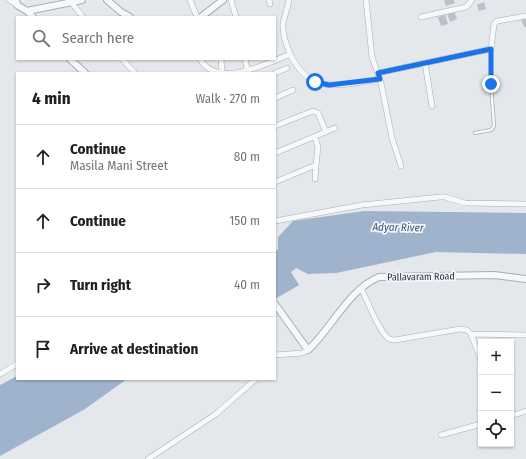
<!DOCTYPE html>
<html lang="en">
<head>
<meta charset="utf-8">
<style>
  :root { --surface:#fff; --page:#f6f6f6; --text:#202124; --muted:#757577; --line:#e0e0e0 }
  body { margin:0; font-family:"Fira Sans Condensed",sans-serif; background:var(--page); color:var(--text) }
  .controls { position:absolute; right:12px; bottom:12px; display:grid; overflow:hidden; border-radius:0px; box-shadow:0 1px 3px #0004 }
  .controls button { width:36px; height:36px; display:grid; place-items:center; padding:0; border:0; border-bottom:1px solid var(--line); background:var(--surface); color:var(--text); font:20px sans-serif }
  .stop { position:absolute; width:12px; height:12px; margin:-9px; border:3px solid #1a73e8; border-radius:50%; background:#fff }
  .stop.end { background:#1a73e8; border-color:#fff; box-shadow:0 1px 4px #0008 }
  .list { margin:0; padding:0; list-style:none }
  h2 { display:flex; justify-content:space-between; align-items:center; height:52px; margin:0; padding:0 16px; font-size:17px }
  h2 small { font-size:13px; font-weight:400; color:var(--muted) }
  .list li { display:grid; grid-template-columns:26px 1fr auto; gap:12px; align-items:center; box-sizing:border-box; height:64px; padding:0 16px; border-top:1px solid var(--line) }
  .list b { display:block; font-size:15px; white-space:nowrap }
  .list p { margin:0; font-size:13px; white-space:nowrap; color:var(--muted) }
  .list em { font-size:13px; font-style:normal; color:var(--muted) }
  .icon { flex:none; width:22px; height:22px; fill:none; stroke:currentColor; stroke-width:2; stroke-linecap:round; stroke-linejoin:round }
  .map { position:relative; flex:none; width:526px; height:459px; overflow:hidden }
  .search { position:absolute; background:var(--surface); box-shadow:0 1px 3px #0004; left:16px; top:16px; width:260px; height:44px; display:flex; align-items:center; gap:10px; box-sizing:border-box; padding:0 14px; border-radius:0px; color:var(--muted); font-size:15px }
  .panel { position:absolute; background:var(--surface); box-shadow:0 1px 3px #0004; left:16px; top:72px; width:260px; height:308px; border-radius:0px }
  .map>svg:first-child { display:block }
</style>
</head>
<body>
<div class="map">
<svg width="526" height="459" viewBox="0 0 526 459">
  <rect width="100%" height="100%" fill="#e4e7ec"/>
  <path fill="#9fb4cc" d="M364 211 526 213V254L436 252 336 273 308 274 296 268 291 272 299 285 275 299V252L278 249V237L293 221Z
    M17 376V379H127L85 409 0 456V385Z"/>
  <path fill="#bbc0ca" d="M444 0H454L455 3 446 6Z
    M484 2 486 9 479 11 477 5Z
    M454 11 457 19 450 22 447 13Z
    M445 15 448 24 441 26 438 17Z
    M526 18V27H524L521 19Z"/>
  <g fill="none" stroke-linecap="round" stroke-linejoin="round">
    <g stroke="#a9aeb7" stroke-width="4">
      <path id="service" d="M475 133 491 130 494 126 491 84V49"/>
    </g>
    <g stroke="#a9aeb7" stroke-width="6">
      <path id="minor" d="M9 0 17 5
        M190 0 197 17
        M231 0 236 17
        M269 0 270 4
        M289 0C288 8 284 16 283 24 282 35 287 47 291 56 312 97 342 84 380 79
        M366 0 372 57 381 83 392 138 401 166
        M71 2 83 17
        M421 17 466 7 472 0
        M122 59 135 73
        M200 59C217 89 267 64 290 54
        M221 59 222 72
        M245 59 248 73
        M425 63 432 106
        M275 73 287 68
        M378 73 491 49 494 24 497 21 526 16
        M275 98 293 90
        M275 126 313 111 318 113 326 132
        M315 137 318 147 316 165
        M275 153 335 128
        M275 182 316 165 315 179
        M275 221 362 205 440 197H445L465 203 526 204
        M361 288C367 300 377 327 386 336 388 339 392 340 395 340L460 329 467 330 471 334 481 360
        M471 334 526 335
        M275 355 302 353 308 350
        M0 374 17 364
        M511 416 526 411
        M441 435 481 424
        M148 459 216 414 256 379"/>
    </g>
    <g stroke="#a9aeb7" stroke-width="8">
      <path id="tertiary" d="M16 0 17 5 27 11 82 0
        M107 0 121 12 130 17
        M27 11 33 17
        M201 17 223 0
        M70 59 85 73
        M275 304 308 350C331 329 349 289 379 277L494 275 526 279"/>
    </g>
    <use href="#service" stroke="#f7f8fa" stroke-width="2.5"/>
    <use href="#minor" stroke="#f7f8fa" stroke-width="5"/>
    <use href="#tertiary" stroke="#f7f8fa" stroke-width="6"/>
  </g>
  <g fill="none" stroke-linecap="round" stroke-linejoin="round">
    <path stroke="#1a73e8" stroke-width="5" d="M315 82 329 85 380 79 378 73 491 49V84"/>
  </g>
  <g text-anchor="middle" stroke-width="3.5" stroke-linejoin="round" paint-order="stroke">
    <g font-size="10" fill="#2b3445" stroke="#f4f6f9">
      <text transform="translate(421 276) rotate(-1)" y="4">Pallavaram Road</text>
    </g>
    <g font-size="11" font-style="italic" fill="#34527a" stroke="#f4f6f9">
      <text transform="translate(398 227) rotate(1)" y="4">Adyar River</text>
    </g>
  </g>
</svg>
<div class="controls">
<button>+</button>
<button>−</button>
<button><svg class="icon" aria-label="locate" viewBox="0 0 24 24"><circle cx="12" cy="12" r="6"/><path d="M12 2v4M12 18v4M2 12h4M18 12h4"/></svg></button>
</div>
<div class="stop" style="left:315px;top:82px"></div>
<div class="stop end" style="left:491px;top:84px"></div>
<div class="search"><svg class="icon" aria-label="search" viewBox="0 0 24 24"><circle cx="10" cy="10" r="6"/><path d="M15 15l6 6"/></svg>Search here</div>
<section class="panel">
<h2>4 min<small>Walk · 270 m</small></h2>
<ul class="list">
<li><svg class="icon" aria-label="ahead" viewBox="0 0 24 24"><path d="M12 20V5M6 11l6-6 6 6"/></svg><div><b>Continue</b><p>Masila Mani Street</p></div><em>80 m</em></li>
<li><svg class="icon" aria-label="ahead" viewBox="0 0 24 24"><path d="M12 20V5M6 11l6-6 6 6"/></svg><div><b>Continue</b></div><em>150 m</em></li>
<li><svg class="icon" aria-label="right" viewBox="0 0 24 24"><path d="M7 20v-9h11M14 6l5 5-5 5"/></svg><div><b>Turn right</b></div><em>40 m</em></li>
<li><svg class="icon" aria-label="arrive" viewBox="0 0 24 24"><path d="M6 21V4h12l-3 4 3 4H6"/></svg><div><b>Arrive at destination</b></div></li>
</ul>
</section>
</div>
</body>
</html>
